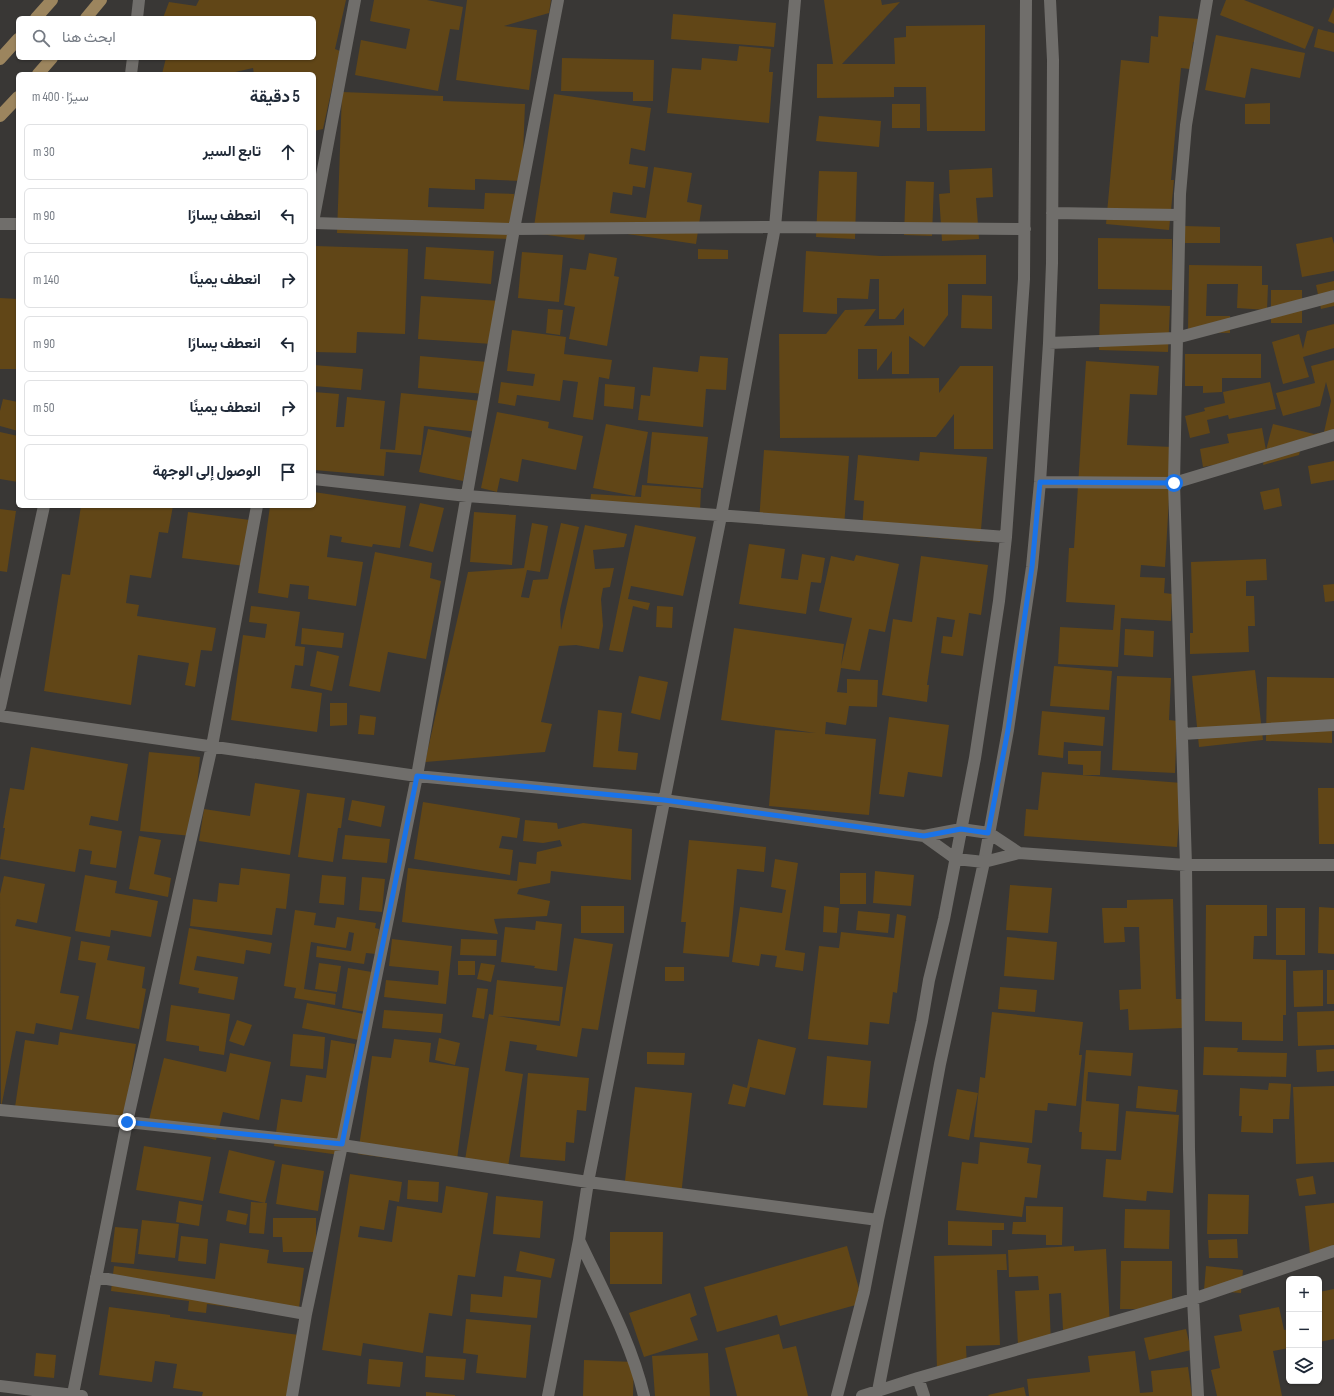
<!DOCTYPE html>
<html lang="ar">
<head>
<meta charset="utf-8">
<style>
  :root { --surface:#fff; --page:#f2f2f3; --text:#1f2937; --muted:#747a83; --line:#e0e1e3 }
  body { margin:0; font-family:"Sofia Sans Condensed",Vazirmatn,sans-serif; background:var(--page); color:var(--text); direction:rtl }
  .controls { position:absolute; right:12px; bottom:12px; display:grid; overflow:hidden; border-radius:6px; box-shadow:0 1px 3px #0004 }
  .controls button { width:36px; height:36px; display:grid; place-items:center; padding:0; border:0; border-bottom:1px solid var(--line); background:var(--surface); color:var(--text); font:20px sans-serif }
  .stop { position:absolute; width:12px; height:12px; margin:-9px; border:3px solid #1a73e8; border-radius:50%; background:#fff }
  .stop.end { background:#1a73e8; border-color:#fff; box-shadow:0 1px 4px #0008 }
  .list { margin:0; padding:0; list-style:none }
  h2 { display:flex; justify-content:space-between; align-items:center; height:52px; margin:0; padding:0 16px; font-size:17px }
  h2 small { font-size:13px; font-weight:400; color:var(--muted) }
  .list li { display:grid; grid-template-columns:26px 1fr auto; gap:12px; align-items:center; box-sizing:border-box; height:56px; margin:0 8px 8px; padding:0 8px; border:1px solid var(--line); border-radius:6px }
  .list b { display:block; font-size:15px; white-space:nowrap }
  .list em { font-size:13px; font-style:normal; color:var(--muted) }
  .icon { flex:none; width:22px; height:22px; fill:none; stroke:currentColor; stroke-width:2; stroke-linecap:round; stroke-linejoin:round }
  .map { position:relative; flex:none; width:1334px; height:1396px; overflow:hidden; direction:ltr }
  .search { position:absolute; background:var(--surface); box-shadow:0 1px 3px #0004; left:16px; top:16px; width:300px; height:44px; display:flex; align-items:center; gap:10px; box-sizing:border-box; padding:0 14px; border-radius:6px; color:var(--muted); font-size:15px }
  .panel { position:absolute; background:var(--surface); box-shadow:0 1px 3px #0004; left:16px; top:72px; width:300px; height:436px; border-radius:6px; direction:rtl }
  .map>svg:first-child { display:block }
</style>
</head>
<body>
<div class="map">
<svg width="1334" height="1396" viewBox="0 0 1334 1396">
  <rect width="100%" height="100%" fill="#393735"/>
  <path fill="#614617" d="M199 0H346L335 49 340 51 323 129 314 131V74H254L253 68 231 73 230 74H162L166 58H314V18H163L169 2 196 6Z
    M374 0H427L463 7 459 30 450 29 438 91 355 75 361 40 406 49 410 29 370 21Z
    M467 0H551L549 13 504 26 537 30 529 90 456 80Z
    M824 0H881L882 5 900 2 842 64H895L894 38 906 37V26L985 25V131H927L926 87H894V97L817 98V64H833Z
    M1226 0H1244L1314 27 1305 49 1220 15Z
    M1334 7V24L1328 21Z
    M673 14 776 23 774 47 671 39Z
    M1159 16 1199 19 1197 43 1193 42 1190 69 1181 68 1171 180H1174L1169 230 1106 224 1121 60 1149 63 1151 36 1158 37Z
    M1318 29 1334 33V52L1314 47Z
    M1216 35 1305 53 1300 78 1251 68 1245 98 1205 90Z
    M739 46 771 49 769 72H773L769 123 667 113 672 68 701 70 702 58 737 61Z
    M562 58 654 60 653 101H633V92L561 91Z
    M342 92 443 96V101L525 104 522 181 475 179V190L429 188 428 207 484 209 485 193 514 194 513 239 337 233Z
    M554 94 651 108 645 151 631 148 629 164 648 167 645 188 633 186 632 195 613 192 610 213 646 218 654 167 692 173 687 202 702 205 696 244 586 228 584 240 533 233Z
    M1270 103V124H1245V104Z
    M892 104H920V128H892Z
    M819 116 881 121 879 147 816 141Z
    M992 168 993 197 976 198 979 239 942 241 939 194 950 193 949 170Z
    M819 171 857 172 855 239 816 237Z
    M906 181 934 182 932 236 904 235Z
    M1184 226 1220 227V243H1184Z
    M1332 237 1334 244V271L1302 277 1296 244Z
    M1098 238 1172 239V290L1098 289Z
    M315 246 408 249 405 334 357 332 356 353 314 352Z
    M426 247 494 251 491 284 424 279Z
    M698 249 728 250V259H698Z
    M806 251 880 256 986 255V284H948V315L924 347 909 336V374H892V351L877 371V349H858V379L939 378V393L960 366H993V449H954V414L936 437 780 438 779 334H826L845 310 876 309 864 326 904 325V308L895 319H879V279H870L868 299 837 298V314L803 312Z
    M522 252 563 255 559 302 518 298Z
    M589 253 617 258 614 276 619 277 607 346 569 339 575 307 564 305 570 268 586 270Z
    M1189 265 1262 266V285H1268L1267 310 1237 308 1238 284H1207L1206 316H1230V333L1188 332Z
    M1334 281V306L1321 309 1316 285Z
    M1271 290H1302V323H1271Z
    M962 295 992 296V329L961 328Z
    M421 296 501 301 492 344 418 339Z
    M0 298 18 299V369H0Z
    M1100 304 1170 306 1168 352 1099 350Z
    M548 309 563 310 560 335 546 333Z
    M1334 324V348L1303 357 1309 377 1283 384 1272 342 1299 334 1303 349 1307 331Z
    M512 330 566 337 564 354 612 360 609 379 599 377 593 420 573 417 578 382 563 380 560 401 517 395 515 406 498 403 501 382 533 386 535 374 507 371Z
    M1185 354H1261V378H1222V392L1203 393V386H1185Z
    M420 356 488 362 485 394 418 388Z
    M700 356 728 358 726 390 706 389 703 427 638 420 641 395 650 396 653 367 698 372Z
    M1334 360V438L1301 447 1299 455 1263 465 1265 455 1203 467 1200 449 1229 443 1227 434 1262 428 1266 450 1273 424 1314 434 1324 432 1331 401 1326 382 1320 406 1283 416 1276 393 1315 383 1311 366Z
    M1086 361 1159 366 1157 395 1130 394 1127 445 1172 447 1165 567 1141 565 1140 577 1165 578 1164 593 1172 594 1171 621 1121 618 1118 667 1058 664 1060 627 1113 630 1115 605 1066 602 1069 548H1074Z
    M314 365 363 369 361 390 314 386Z
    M1270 382 1276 409 1229 419 1228 415 1207 420 1210 433 1190 438 1185 416 1205 411 1204 408 1225 403 1223 392Z
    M605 384 635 387 633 409 604 406Z
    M314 392 339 394 336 427H344L347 397 385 401 380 449 395 450 401 393 482 401 479 432 424 426 421 455 386 452 384 476 314 470Z
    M3 399 18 402V431L0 426V411Z
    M497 412 549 422 548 428 583 436 576 470 522 459 518 482 500 478 497 492 481 488Z
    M606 424 648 432 635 496 593 488Z
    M428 429 472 438 463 481 419 472Z
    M0 432 18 436V482L0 479Z
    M652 432 708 437 703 488 647 483Z
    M764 450 849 456 844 528 759 522Z
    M920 452 987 457 980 542 862 531 864 501 854 500 858 455 919 461Z
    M1334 461V480L1311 484 1308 466Z
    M642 485 701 489 700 512 590 504 591 494 641 497Z
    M1279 488 1282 506 1264 510 1260 492Z
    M314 492 406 506 400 548 373 544 372 547 341 542 342 537 330 535 327 557 363 562 356 606 308 599 309 586 290 584 288 598 258 593 270 506H314Z
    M420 503 444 508 433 552 409 546Z
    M81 506H173L168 533 159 532 151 578 130 575 126 603 139 605 137 616 216 628 212 651 201 650 195 687 185 685 189 663 138 655 131 705 44 691 62 574 70 575Z
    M0 509 16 511 7 572 0 571Z
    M188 512 250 520 245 566 182 558Z
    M474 512 516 515 512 565 470 562Z
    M532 523 548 526 540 572 527 570 521 597 529 598 533 580 548 579 561 523 579 527 560 610 561 630 585 525 627 534 624 547 593 550 595 569 614 568 610 587 603 588 601 599 603 626 599 649 576 645 559 646 541 722 552 724 545 752 425 762 468 572 524 568Z
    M635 525 696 537 683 596 631 586 628 599 650 603 648 610 633 606 623 652 609 650Z
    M749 544 785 549 781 578 798 580 802 554 825 558 821 583 811 582 806 614 739 604Z
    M375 552 432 563 430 578 441 581 426 659 388 652 380 692 349 686Z
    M856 555 899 564 885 632 869 629 860 671 841 668 837 692 847 693V679L878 680 877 707 849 706 846 725 826 722 825 734 876 739 869 815 769 806 775 730 816 733 721 720 734 628 844 644 841 666 852 618 819 611 831 556 854 561Z
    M921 556 988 565 981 615 969 613 963 656 941 653 943 636 952 637 955 620 937 617 927 685H929L927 702 882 695 893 619 912 622Z
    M1266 559 1267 580 1246 581V596H1254L1255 626H1248L1249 652 1190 654V633H1193L1191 562Z
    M1334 584V601L1325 602 1323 585Z
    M251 606 300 612 295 646 305 647 303 666 295 665 291 688 322 693 317 732 231 720 243 635 265 638 267 624 249 622Z
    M657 606 673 607 672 628 656 627Z
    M302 628 344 633 342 648 301 644Z
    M1125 629 1154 631 1153 657 1124 655Z
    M317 651 339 656 332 691 310 686Z
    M1054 666 1112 671 1109 710 1050 706Z
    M1255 670 1263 740 1199 747 1192 676Z
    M639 676 668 682 660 720 631 713Z
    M1117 676 1171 678 1169 720 1177 721 1175 773 1112 770Z
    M1267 677 1334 678V726H1332V743L1266 741Z
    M330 703H347V725L330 726Z
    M598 710 622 713 618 751 638 753 636 770 593 767Z
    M1042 711 1105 717 1103 746 1064 742 1063 758 1038 755Z
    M360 715 376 717 374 735 358 734Z
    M889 717 949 725 942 777 908 772 904 797 879 794Z
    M31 747 128 764 118 821 91 816 89 825 122 831 116 868 90 864 92 851 79 849 75 872 0 859 5 828H3L10 788 24 790Z
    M1068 751H1101L1100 775H1083V765L1068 764Z
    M149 752 200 757 192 836 140 831Z
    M1042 772 1182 783 1177 847 1024 836 1026 809 1038 810Z
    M255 783 300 790 290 855 199 841 204 809 250 816Z
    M1318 788H1334V844H1319Z
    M307 793 345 798 341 828H338L333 862 298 857Z
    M352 800 385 806 381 827 348 820Z
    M423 802 520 818 517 838 502 836 499 848 513 850 510 875 414 859Z
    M525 820 557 823 558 829 583 823 632 829 631 880 551 871 550 883 519 889 517 894 550 901 547 916 494 919 498 934 402 922 408 868 517 881 519 862 536 864 537 852 562 846 560 840 543 843 523 841Z
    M345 835 390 839 387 863 342 859Z
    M139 836 161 840 154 874 171 878 168 897 129 889Z
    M689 840 766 847 764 872 737 869 729 957 683 953 686 922H681Z
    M775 859 798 863 785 950 805 953 803 971 775 967 777 956 761 954 759 966 732 962 740 907 782 913 786 890 771 887Z
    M241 868 290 874 286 909 276 908 272 935 190 926 193 899 217 902 219 883 239 885Z
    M875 871 914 875 911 906 873 903Z
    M840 873H866V904H840Z
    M85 875 117 881 115 893 158 901 151 937 111 930 110 937 75 931Z
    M322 875 346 877 344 905 319 903Z
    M4 876 45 884 37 923 17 919 15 926 71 937 60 993 79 996 72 1030 36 1023 34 1034 16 1031 1 1108 0 894Z
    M362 877 385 879 382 912 359 910Z
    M1010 885 1052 888 1048 933 1006 930Z
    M1173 899 1176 999H1182L1183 1028 1129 1030 1128 1009 1120 1010 1119 990 1141 989 1139 927H1124L1125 942 1104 943 1102 908H1127V900Z
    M1206 905H1267V936H1254L1253 959 1286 960V1015H1283V1041L1242 1040V1022L1205 1021Z
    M581 906H624V933H581Z
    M824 906 839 908 837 933 823 932Z
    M1319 907 1334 908V954L1318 953Z
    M1276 908H1305V955H1276Z
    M295 910 316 913 314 925 335 928 337 917 376 923 375 928 379 929 376 954 366 953 364 964 316 957 317 946 351 951 354 933 349 932 346 948 311 942 304 989 336 994 335 1005 294 998 296 988 284 986Z
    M858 911 890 914 888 933 856 930Z
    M897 914 906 916 897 993 893 992 889 1024 870 1022 868 1045 808 1039 819 946 839 948 841 932 894 938Z
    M536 921 562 924 557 971 534 968 535 966 501 962 505 927 535 930Z
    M189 928 272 943 270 954 246 950 244 964 197 956 194 970 238 977 234 1000 198 993 199 988 179 984Z
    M1007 937 1057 942 1054 980 1004 976Z
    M574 938 613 944 598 1030 582 1028 577 1057 536 1050 537 1045 510 1041 505 1071 523 1074 507 1173 464 1166 489 1014 493 1015 497 980 563 987 559 1021 498 1016 560 1026Z
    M392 939 452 946 446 1004 384 997 386 980 438 985 439 971 389 966Z
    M461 939 497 940 496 956 460 955Z
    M81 941 110 946 107 960 145 967 142 988 146 989 139 1029 86 1019 96 963 78 960Z
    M458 961H475V975H458Z
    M319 963 341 966 337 992 315 989Z
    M481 963 495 965 491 982 477 979Z
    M665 967H684V981H665Z
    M348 968 372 972 366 1012 342 1008Z
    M1323 970V1006L1294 1007 1293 971Z
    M1327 970H1334V1004H1327Z
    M1000 987 1037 990 1035 1012 998 1009Z
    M477 988 488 989 484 1019 472 1017Z
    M307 1003 364 1014 359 1040 302 1028Z
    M171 1005 230 1014 224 1055 199 1051V1046L166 1041Z
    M384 1010 443 1014 441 1033 382 1028Z
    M1334 1011V1045L1298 1046 1297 1012Z
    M992 1012 1083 1022 1079 1055H1082L1076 1106 1048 1103 1047 1111 1035 1110 1032 1143 974 1137 980 1077 985 1078Z
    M237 1020 252 1025 244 1046 229 1041Z
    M60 1032 136 1044 124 1119 15 1107 25 1040 58 1045Z
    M293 1034 325 1037 323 1069 290 1066Z
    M439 1038 460 1043 455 1065 435 1060Z
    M394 1039 431 1043 429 1062 469 1068 456 1167 358 1154 372 1056 391 1058Z
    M758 1039 796 1048 785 1095 750 1087 745 1107 728 1104 733 1084 747 1088Z
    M331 1040 355 1044 340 1155 274 1146 281 1099 302 1102 306 1075 326 1078Z
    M1204 1047 1238 1048 1237 1052 1287 1053 1286 1077 1203 1075Z
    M1334 1049V1071L1317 1072 1316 1050Z
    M1086 1050 1133 1053 1131 1076 1088 1072 1086 1101 1119 1104 1116 1151 1081 1149 1082 1132H1079Z
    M647 1052 685 1053 684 1065 647 1064Z
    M230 1053 271 1062 259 1120 223 1112 216 1140 148 1124 164 1058 226 1072Z
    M827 1056 871 1061 867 1108 823 1105Z
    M528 1073 589 1078 586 1111 577 1110 574 1143 566 1142 565 1161 520 1157Z
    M1269 1083 1291 1084 1289 1119H1273V1133L1241 1132 1242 1116H1239L1240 1088 1268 1090Z
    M1138 1086 1178 1090 1176 1112 1136 1108Z
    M1334 1086V1162L1296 1164 1293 1087Z
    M635 1087 692 1093 681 1196 624 1190Z
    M957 1089 978 1093 969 1140 948 1136Z
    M1126 1111 1179 1115 1173 1193 1147 1191 1146 1201 1103 1197 1106 1159 1121 1160Z
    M980 1142 1029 1148 1027 1163 1041 1165 1037 1198 1025 1197 1022 1217 956 1210 962 1162 978 1164Z
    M144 1146 211 1157 203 1201 136 1190Z
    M229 1150 275 1161 265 1203H267L264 1234 249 1233 251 1202 265 1203 219 1193Z
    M282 1164 324 1171 318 1211 276 1204Z
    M350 1174 402 1182 399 1202 389 1200 384 1230 360 1226 358 1237 392 1242 397 1206 442 1213 446 1186 488 1193 475 1277 458 1275 452 1316 429 1313 423 1353 363 1343 361 1356 322 1350Z
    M1313 1176 1316 1194 1299 1196 1296 1179Z
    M408 1180 439 1182 438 1202 407 1199Z
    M1208 1194 1249 1195 1248 1234H1207Z
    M496 1196 543 1201 540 1238 493 1234Z
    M179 1201 202 1205 199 1226 176 1222Z
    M1334 1203V1251L1310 1254 1305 1206Z
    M1026 1206 1063 1207 1062 1245H1046V1235L1012 1234 1013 1222H1026Z
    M1125 1209 1170 1210 1169 1249 1124 1248Z
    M228 1210 248 1214 246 1225 226 1221Z
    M273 1218H316V1252H283L282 1237H273Z
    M142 1220 179 1224 175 1258 138 1254Z
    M948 1221 1004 1223V1230H992V1246L948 1245Z
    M115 1227 138 1229 134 1264 111 1262Z
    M610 1232H663L662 1284H610Z
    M181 1236 208 1239 206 1264 178 1261Z
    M1237 1239 1238 1258H1209L1208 1240Z
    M220 1243 269 1250 267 1263 304 1268 298 1316 207 1304 206 1313 188 1311 189 1301 111 1291 114 1266 215 1279Z
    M847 1246 863 1303 780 1326 777 1315 717 1332 704 1287Z
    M1074 1246V1251L1106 1249 1110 1327 1063 1330 1061 1293 1049 1294 1051 1344 1018 1345 1015 1291 1039 1290 1038 1276 1009 1277 1008 1250Z
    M520 1251 555 1259 551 1278 516 1271Z
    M1006 1254 1007 1270H997L1000 1345 966 1346 967 1368 937 1369 934 1256Z
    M1121 1261H1172V1309H1120Z
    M1206 1266 1243 1270 1241 1293 1204 1290Z
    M504 1276 541 1280 537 1318 470 1312 471 1294 502 1297Z
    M1334 1289V1339L1319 1342V1292Z
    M690 1293 697 1315 690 1318 698 1340 644 1357 629 1313Z
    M109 1307 170 1315V1317L299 1335 291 1396H202L203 1392 173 1388 177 1364 155 1361 152 1382 99 1375Z
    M1279 1307 1284 1330 1289 1329V1348L1273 1351 1282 1396H1217L1211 1370 1220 1368 1214 1336 1242 1331 1239 1315Z
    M466 1319 531 1325 526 1378 476 1373 478 1355 463 1353Z
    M1186 1329 1191 1350 1149 1360 1144 1338Z
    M779 1334 783 1349 796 1346 808 1396H737L725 1348Z
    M1135 1351 1140 1393 1153 1392 1151 1371 1188 1367 1192 1396H1029L1027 1379 1090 1372 1088 1356Z
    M36 1353 56 1355 54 1378 34 1376Z
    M708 1353 710 1396H655L652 1356Z
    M426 1356 466 1359 464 1380 425 1377Z
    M369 1359 403 1362 400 1387 367 1384Z
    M584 1360 634 1362 633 1396H583Z
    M1024 1387 1026 1396H989L988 1395Z
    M426 1392 455 1395V1396H426Z"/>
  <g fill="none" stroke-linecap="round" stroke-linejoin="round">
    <path stroke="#706e6b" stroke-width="12" d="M137 18 139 0
      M131 74 133 58
      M1052 213 1179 215
      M314 217 355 0
      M314 223 514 229 775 227 1025 229
      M0 224H18
      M1049 343 1176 338 1334 296
      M314 479 467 496 1006 537
      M1040 482 1174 483 1334 435
      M0 707 44 506
      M0 716 417 776 664 800 924 836 961 829 989 833 1019 853
      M1182 734 1334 725
      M924 836 956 859 984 862 1019 853 1186 865H1334
      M0 1110 127 1122 342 1145 588 1182 878 1220
      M579 1240C603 1291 631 1341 644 1396
      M96 1277 306 1314
      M918 1378 1193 1299 1334 1251
      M0 1386 82 1396
      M878 1391 911 1221 940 1064 984 862 1008 730 1032 567 1040 482 1049 343 1052 263 1053 60 1050 0
      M73 1394 127 1122 212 746 257 506
      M292 1396 306 1314 342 1145 417 776 514 229 558 0
      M548 1396 579 1240 588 1182 721 516 775 227 795 0
      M837 1396 864 1292 878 1220 922 1021 929 980 944 919 975 758 999 601 1006 537 1024 279 1026 0
      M862 1396 918 1378 924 1396
      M1198 1396 1193 1299 1189 1149 1186 865 1174 483 1180 194 1186 125 1207 0"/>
    <path stroke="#9c855e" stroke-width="12" d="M36 18 52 0
      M86 18 101 0
      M0 59 18 39
      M38 74 52 58
      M0 116 18 97"/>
  </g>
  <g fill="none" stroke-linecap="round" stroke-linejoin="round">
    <path stroke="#1a73e8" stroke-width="5" d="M127 1122 342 1144 417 776 664 800 924 836 961 829 988 833 1008 730 1032 567 1040 482 1174 483"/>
  </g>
</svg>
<div class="controls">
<button>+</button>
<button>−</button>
<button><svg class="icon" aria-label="layers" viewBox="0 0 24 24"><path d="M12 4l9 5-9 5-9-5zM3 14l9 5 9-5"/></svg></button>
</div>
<div class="stop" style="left:1174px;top:483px"></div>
<div class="stop end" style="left:127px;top:1122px"></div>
<div class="search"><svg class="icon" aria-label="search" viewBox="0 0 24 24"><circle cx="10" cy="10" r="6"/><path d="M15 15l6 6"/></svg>ابحث هنا</div>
<section class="panel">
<h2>5 دقيقة<small>سيرًا · 400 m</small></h2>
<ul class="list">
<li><svg class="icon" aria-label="ahead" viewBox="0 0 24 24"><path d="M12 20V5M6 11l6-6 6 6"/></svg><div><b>تابع السير</b></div><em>30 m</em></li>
<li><svg class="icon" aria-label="left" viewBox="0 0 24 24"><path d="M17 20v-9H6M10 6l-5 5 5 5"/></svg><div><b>انعطف يسارًا</b></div><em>90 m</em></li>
<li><svg class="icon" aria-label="right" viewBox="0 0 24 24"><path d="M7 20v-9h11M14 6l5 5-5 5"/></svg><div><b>انعطف يمينًا</b></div><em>140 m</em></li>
<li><svg class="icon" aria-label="left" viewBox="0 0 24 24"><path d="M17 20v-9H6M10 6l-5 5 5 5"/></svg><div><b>انعطف يسارًا</b></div><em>90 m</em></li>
<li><svg class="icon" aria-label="right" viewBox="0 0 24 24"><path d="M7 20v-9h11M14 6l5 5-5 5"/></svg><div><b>انعطف يمينًا</b></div><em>50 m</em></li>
<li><svg class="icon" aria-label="arrive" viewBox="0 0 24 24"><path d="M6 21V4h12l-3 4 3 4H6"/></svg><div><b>الوصول إلى الوجهة</b></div></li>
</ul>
</section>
</div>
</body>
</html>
